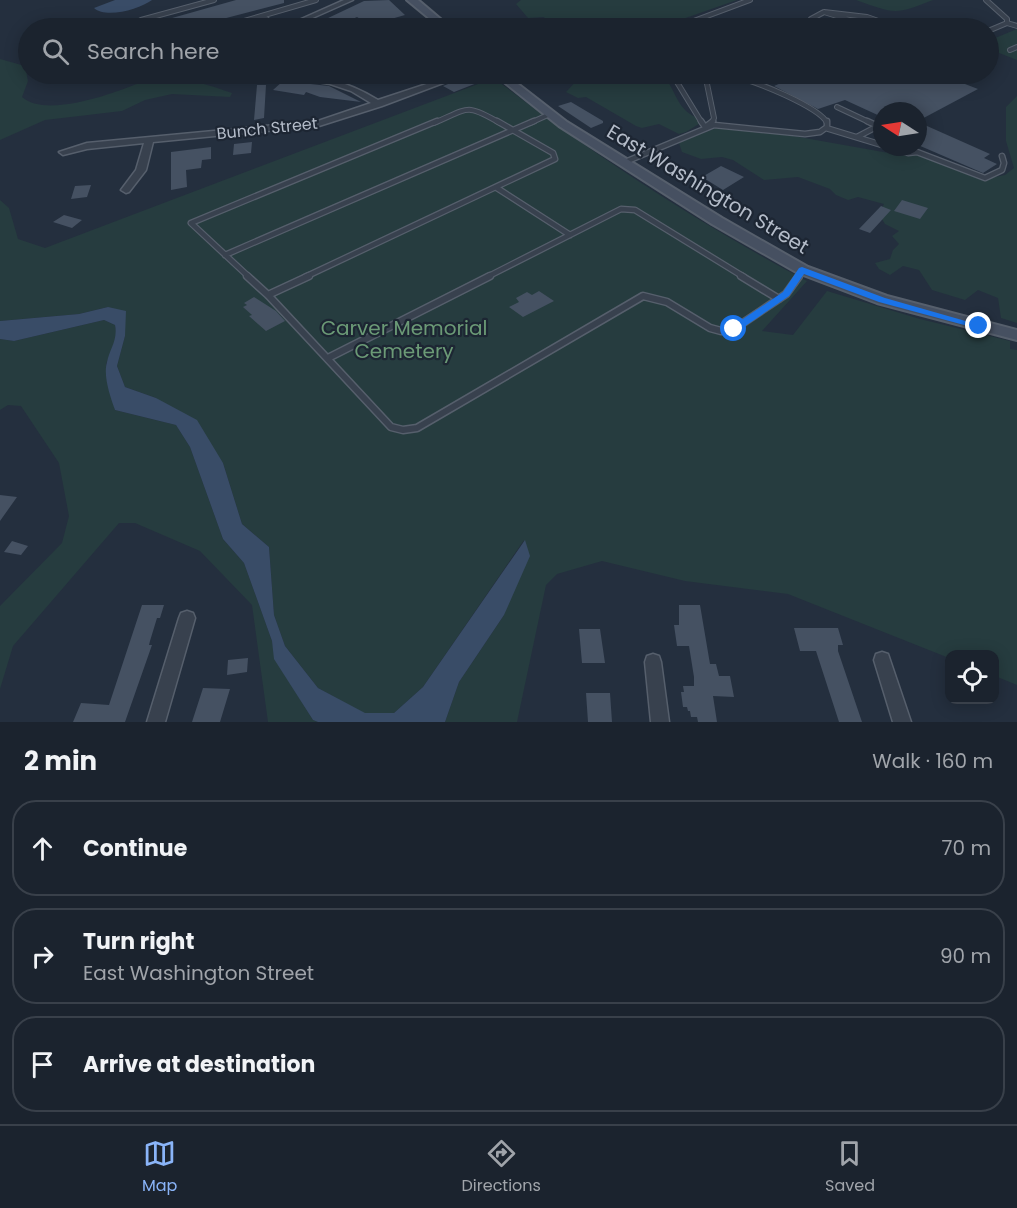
<!DOCTYPE html>
<html lang="en">
<head>
<meta charset="utf-8">
<style>
  :root { --surface:#1b232e; --page:#242b36; --text:#f1f3f6; --muted:#a0a4aa; --line:#39404a; --accent:#8ab4f8 }
  body { margin:0; font-family:Poppins,sans-serif; background:var(--page); color:var(--text) }
  .controls { position:absolute; right:18px; bottom:18px; display:grid; overflow:hidden; border-radius:12px; box-shadow:0 3px 15px #0003 }
  .controls button { width:54px; height:54px; display:grid; place-items:center; padding:0; border:0; border-bottom:2px solid var(--line); background:var(--surface); color:var(--text); font:30px sans-serif }
  .compass { position:absolute; left:873px; top:102px; width:54px; height:54px; border-radius:50%; background:var(--surface); box-shadow:0 3px 15px #0003; rotate:282deg }
  .stop { position:absolute; width:18px; height:18px; margin:-14px; border:4px solid #1a73e8; border-radius:50%; background:#fff }
  .stop.end { background:#1a73e8; border-color:#fff; box-shadow:0 2px 6px #0008 }
  .list { margin:0; padding:0; list-style:none }
  h2 { display:flex; justify-content:space-between; align-items:center; height:78px; margin:0; padding:0 24px; font-size:26px }
  h2 small { font-size:20px; font-weight:400; color:var(--muted) }
  .list li { display:grid; grid-template-columns:39px 1fr auto; gap:18px; align-items:center; box-sizing:border-box; height:96px; margin:0 12px 12px; padding:0 12px; border:2px solid var(--line); border-radius:24px }
  .list b { display:block; font-size:22px; white-space:nowrap }
  .list p { margin:0; font-size:20px; white-space:nowrap; color:var(--muted) }
  .list em { font-size:20px; font-style:normal; color:var(--muted) }
  .icon { flex:none; width:33px; height:33px; fill:none; stroke:currentColor; stroke-width:2; stroke-linecap:round; stroke-linejoin:round }
  .map { position:relative; flex:none; width:1017px; height:722px; overflow:hidden }
  .search { position:absolute; background:var(--surface); box-shadow:0 3px 15px #0003; left:18px; right:18px; top:18px; height:66px; display:flex; align-items:center; gap:15px; box-sizing:border-box; padding:0 21px; border-radius:33px; color:var(--muted); font-size:22px }
  .sheet { height:402px; background:var(--surface) }
  nav { display:flex; justify-content:space-around; align-items:center; box-sizing:border-box; height:84px; border-top:2px solid var(--line); background:var(--surface); font-size:16px; color:var(--muted) }
  nav a { display:grid; justify-items:center; gap:3px }
  nav .on { color:var(--accent) }
  .map>svg:first-child { display:block }
</style>
</head>
<body>
<div class="map">
<svg width="1017" height="722" viewBox="0 0 1017 722">
  <rect width="100%" height="100%" fill="#242f3e"/>
  <path fill="#263c3f" d="M521 0H737L657 28H551L544 17 528 18 516 4Z
    M856 0H933C895 15 895 14 856 0Z
    M1017 29V60L989 49 988 41Z
    M0 59 25 66 28 81 22 97C47 120 124 90 151 78 177 75 207 84 232 93L230 97 172 94 145 100 122 111 45 120 0 140Z
    M575 74H663C678 94 677 114 705 120L686 132 679 134 659 124 642 128 636 126 586 97 578 98 566 92 579 78Z
    M494 78C590 153 699 224 807 281L762 331 793 335 827 291 920 319 1010 341V349L1017 350V685L995 676 994 654H950L949 658 788 594 685 581 602 561 557 574 546 585 517 722H445L459 682 504 615 524 540 423 687 394 713 365 714 318 688 285 646 274 615 269 547 242 524 223 463 156 398 125 387 117 366 125 336 108 307 79 314 0 321V200L9 208 18 239 45 248Z
    M1017 96V323L1001 318 998 298 978 290 965 300 932 290 919 270 903 266 890 275 879 269 875 263 890 259 893 250 899 244 892 236 899 231 885 224 879 214 884 204 858 197 848 200 836 195 830 189 798 177 764 180 733 160 722 157 701 159 682 152 679 143 716 128 782 134 900 155 924 154 979 176 995 177 1005 175 1014 168 1006 141V107Z
    M104 320 115 325 117 336 106 364 115 410 176 425 190 447 223 539 244 563 272 641 275 659 313 720 318 722H268L252 605 200 551 135 523H119L13 646 0 689V606L62 543 69 516 59 463 21 406 8 405 0 410V339L14 341Z"/>
  <path fill="#394c67" d="M115 0H152C140 9 106 19 94 8Z
    M108 307 126 311 125 336 117 366 125 387 156 398 197 420 223 463 242 524 269 547 274 615 285 646 318 688 365 713H394L423 687 525 540 530 556 504 615 459 682 445 722H318L313 720 274 659 272 641 244 563 223 539 190 447 176 425 115 410C110 396 103 376 107 362 110 348 118 340 115 325L104 320 14 341 0 339V321L79 314Z"/>
  <path fill="#455162" d="M236 0H284V3L188 28H177L165 20Z
    M389 0 405 15 370 25 357 17 332 28H307L364 1Z
    M802 74H939L978 89 918 121V111H882V117L845 100 818 109 774 86Z
    M466 77 477 83 454 92 443 86Z
    M283 81 329 86 361 102 320 97 306 92 304 95 273 90Z
    M257 85H266L264 118 254 120Z
    M571 102 603 121V123L591 128 558 106Z
    M918 122 990 154 984 158 997 164 983 173 918 145Z
    M252 142 251 153 233 155 234 144Z
    M211 147V159L202 160 201 168 186 170 187 187 171 190V152Z
    M721 166 744 177 723 190 702 177Z
    M91 185 87 197 71 199 75 186Z
    M902 200 928 208 920 219 894 211Z
    M881 206 891 210 870 233 859 229Z
    M64 215 82 220 72 228 53 222Z
    M539 291 554 301 523 317 509 307 519 302 516 298 527 292 532 295Z
    M254 297 276 311 285 321 266 331 249 316 252 315 243 307 247 305 244 303Z
    M0 495 17 497 0 521Z
    M12 541 28 546 21 555 4 552Z
    M142 605H164L160 618H157L150 641 149 645H152L125 722H73L81 703 109 705Z
    M679 605H700L710 664H716L719 676H730L734 697 713 696 717 722H698L697 717H691L690 711H688L687 707H683L681 692H684L683 686H694V677L689 646H677L674 625H679Z
    M794 628H838L843 645H838V651L862 722H839L816 651H800Z
    M579 629H600L605 663H582Z
    M248 658 247 672 227 675 228 660Z
    M203 688 230 689 220 722H192Z
    M586 693H610L612 722H588Z"/>
  <g fill="none" stroke-linecap="round" stroke-linejoin="round">
    <g stroke="#565f6c" stroke-width="6">
      <path id="service-far2" d="M986 0 1007 19V23L988 31
        M824 12 867 17 898 28
        M811 19 824 12 875 28
        M141 20 214 0
        M1007 23 1017 26
        M220 28 316 0
        M253 28 270 22 263 16
        M675 28 750 0
        M1010 50 1017 47
        M672 74 702 123
        M837 107 871 123
        M434 123C469 108 466 103 500 123
        M530 123 550 114
        M712 123 714 118 706 79C716 77 725 76 735 77 752 79 821 108 827 123"/>
    </g>
    <g stroke="#565f6c" stroke-width="7">
      <path id="service-far1" d="M701 121 705 127 713 121
        M826 128 882 145
        M857 137 878 126 867 121
        M887 147 908 153 917 152 985 178 1002 170 1004 163 1002 156
        M625 162 714 125 805 134 820 132 827 127V121
        M497 188 570 235
        M225 255 534 121
        M249 277 191 223 437 121
        M305 277 555 159 553 153 497 121
        M487 277 621 209 635 210 744 277
        M798 277 803 270"/>
    </g>
    <g stroke="#565f6c" stroke-width="9">
      <path id="service" d="M247 276 268 295
        M741 276 779 299
        M268 295 391 427 403 430 417 428 643 296 667 302 710 328 721 331 734 329 786 294 799 276
        M268 295 309 276
        M328 358 490 276"/>
    </g>
    <g stroke="#565f6c" stroke-width="3">
      <path id="minor" d="M344 0H353L290 28H281Z
        M275 74C310 70 349 82 378 100L457 74H467L382 106 319 126 153 142 146 170 129 192 126 193 121 190 136 170 144 143 87 149 63 155 59 152 87 143 318 121 371 103 351 91 330 84 279 76Z
        M187 611 193 613 195 618 165 722H147L179 618 181 613Z
        M882 652 888 654 890 660 911 722H893L874 660 876 654Z
        M653 654 659 656 661 662 669 722H651L645 662 647 656Z"/>
    </g>
    <g stroke="#565f6c" stroke-width="4">
      <path id="secondary" d="M407 0H418L451 28H441Z
        M494 74H505L567 122 722 218 808 267 887 296 1017 330V340L877 303 798 273 712 224 559 126Z"/>
    </g>
    <path stroke="#44595c" stroke-width="1.5" stroke-dasharray="3 3" stroke-linecap="butt" d="M654 28 668 23
      M519 76 526 74"/>
    <use href="#service-far2" stroke="#38414e" stroke-width="4"/>
    <use href="#service-far1" stroke="#38414e" stroke-width="4.5"/>
    <use href="#service" stroke="#38414e" stroke-width="6"/>
    <use href="#minor" fill="#38414e" fill-rule="evenodd"/>
    <use href="#secondary" fill="#465061" fill-rule="evenodd"/>
  </g>
  <path fill="#1a73e8" d="M802 267 885 298 983 326 979 329 879 302 804 274 789 296 738 331H731V327L783 292 799 268Z"/>
  <g text-anchor="middle" stroke-width="4.5" stroke-linejoin="round" paint-order="stroke">
    <g font-size="16" fill="#b4bcc9" stroke="#1d2633">
      <text transform="translate(267 128) rotate(-6)" y="6">Bunch Street</text>
    </g>
    <g font-size="20" fill="#b4bcc9" stroke="#1d2633">
      <text transform="translate(708 189) rotate(31)" y="7">East Washington Street</text>
    </g>
    <g font-size="20" fill="#6b9a76" stroke="#1d2633">
      <text x="404" y="335">Carver Memorial<tspan x="404" dy="23">Cemetery</tspan></text>
    </g>
  </g>
</svg>
<div class="controls">
<button><svg class="icon" aria-label="locate" viewBox="0 0 24 24"><circle cx="12" cy="12" r="6"/><path d="M12 2v4M12 18v4M2 12h4M18 12h4"/></svg></button>
</div>
<svg class="compass" viewBox="-18 -18 36 36"><path d="M0-13l5 13h-10z" fill="#e53935"/><path d="M0 13l5-13h-10z" fill="#a0a4aa"/></svg>
<div class="stop" style="left:734px;top:329px"></div>
<div class="stop end" style="left:979px;top:326px"></div>
<div class="search"><svg class="icon" aria-label="search" viewBox="0 0 24 24"><circle cx="10" cy="10" r="6"/><path d="M15 15l6 6"/></svg>Search here</div>
</div>
<section class="sheet">
<h2>2 min<small>Walk · 160 m</small></h2>
<ul class="list">
<li><svg class="icon" aria-label="ahead" viewBox="0 0 24 24"><path d="M12 20V5M6 11l6-6 6 6"/></svg><div><b>Continue</b></div><em>70 m</em></li>
<li><svg class="icon" aria-label="right" viewBox="0 0 24 24"><path d="M7 20v-9h11M14 6l5 5-5 5"/></svg><div><b>Turn right</b><p>East Washington Street</p></div><em>90 m</em></li>
<li><svg class="icon" aria-label="arrive" viewBox="0 0 24 24"><path d="M6 21V4h12l-3 4 3 4H6"/></svg><div><b>Arrive at destination</b></div></li>
</ul>
</section>
<nav>
<a class="on"><svg class="icon" aria-label="map" viewBox="0 0 24 24"><path d="M3 6l6-2 6 2 6-2v14l-6 2-6-2-6 2zM9 4v14M15 6v14"/></svg>Map</a>
<a><svg class="icon" aria-label="directions" viewBox="0 0 24 24"><path d="M12 3l9 9-9 9-9-9zM9 14v-3h6M13 9l2 2-2 2"/></svg>Directions</a>
<a><svg class="icon" aria-label="saved" viewBox="0 0 24 24"><path d="M7 4h10v16l-5-4-5 4z"/></svg>Saved</a>
</nav>
</body>
</html>
